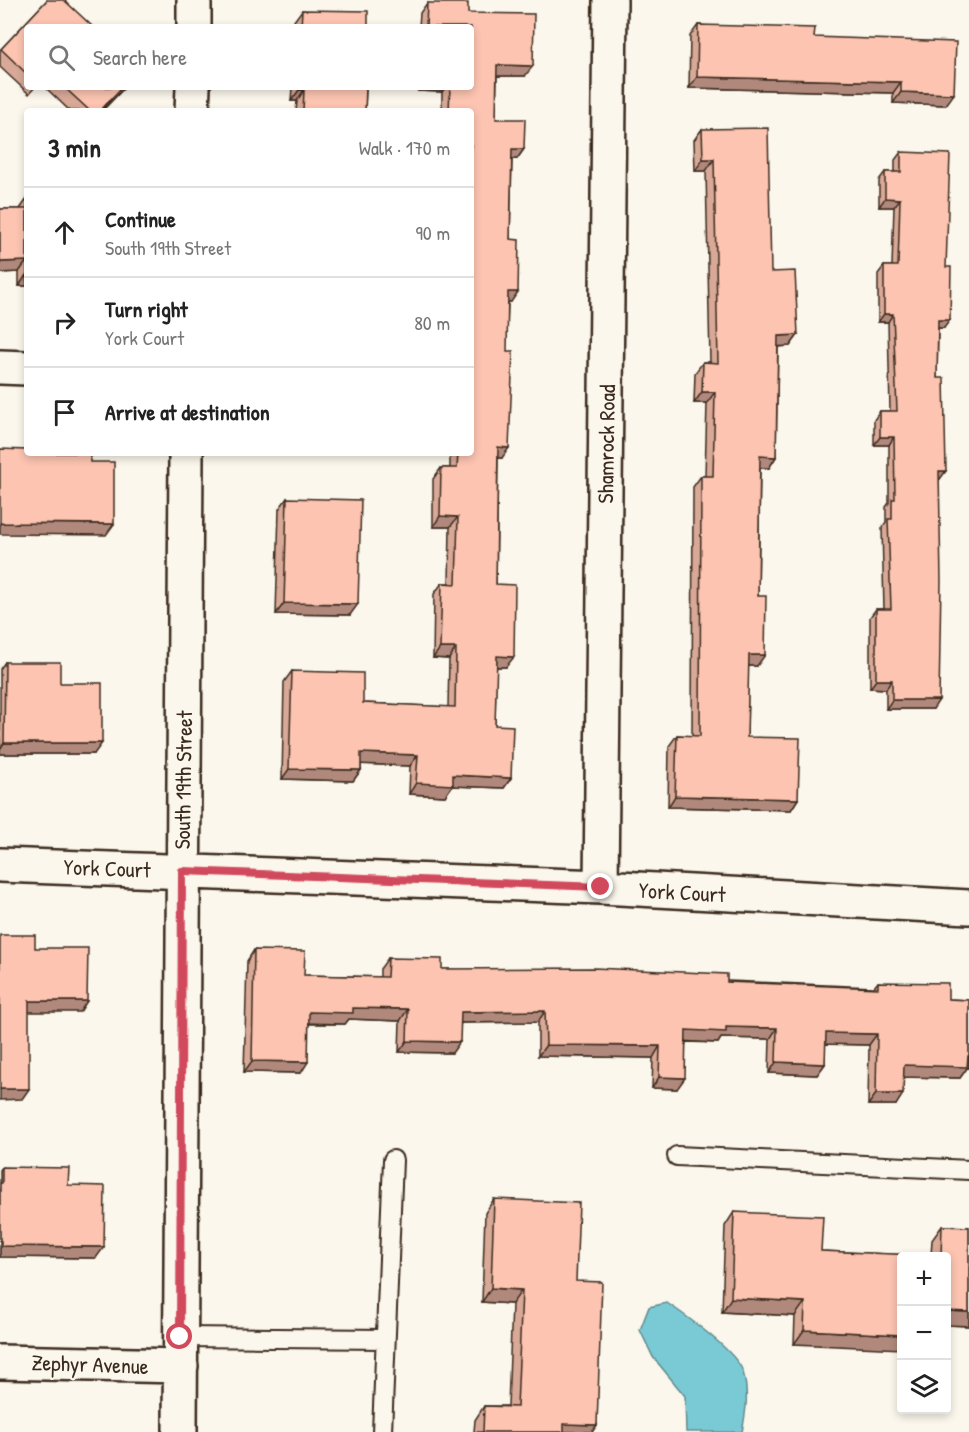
<!DOCTYPE html>
<html lang="en">
<head>
<meta charset="utf-8">
<style>
  :root { --surface:#fff; --page:#f2f2f2; --text:#222; --muted:#767676; --line:#e0e0e0 }
  body { margin:0; font-family:"Patrick Hand",sans-serif; background:var(--page); color:var(--text) }
  .controls { position:absolute; right:18px; bottom:18px; display:grid; overflow:hidden; border-radius:6px; box-shadow:0 3px 9px #0003 }
  .controls button { width:54px; height:54px; display:grid; place-items:center; padding:0; border:0; border-bottom:2px solid var(--line); background:var(--surface); color:var(--text); font:30px sans-serif }
  .stop { position:absolute; width:18px; height:18px; margin:-14px; border:4px solid #d1495b; border-radius:50%; background:#fff }
  .stop.end { background:#d1495b; border-color:#fff; box-shadow:0 2px 6px #0008 }
  .list { margin:0; padding:0; list-style:none }
  h2 { display:flex; justify-content:space-between; align-items:center; height:78px; margin:0; padding:0 24px; font-size:26px }
  h2 small { font-size:20px; font-weight:400; color:var(--muted) }
  .list li { display:grid; grid-template-columns:39px 1fr auto; gap:18px; align-items:center; box-sizing:border-box; height:90px; padding:0 24px; border-top:2px solid var(--line) }
  .list b { display:block; font-size:22px; white-space:nowrap }
  .list p { margin:0; font-size:20px; white-space:nowrap; color:var(--muted) }
  .list em { font-size:20px; font-style:normal; color:var(--muted) }
  .icon { flex:none; width:33px; height:33px; fill:none; stroke:currentColor; stroke-width:2; stroke-linecap:round; stroke-linejoin:round }
  .map { position:relative; flex:none; width:969px; height:1432px; overflow:hidden }
  .search { position:absolute; background:var(--surface); box-shadow:0 3px 9px #0003; left:24px; top:24px; width:450px; height:66px; display:flex; align-items:center; gap:15px; box-sizing:border-box; padding:0 21px; border-radius:6px; color:var(--muted); font-size:22px }
  .panel { position:absolute; background:var(--surface); box-shadow:0 3px 9px #0003; left:24px; top:108px; width:450px; height:348px; border-radius:6px }
  .map>svg:first-child { display:block }
</style>
</head>
<body>
<div class="map">
<svg width="969" height="1432" viewBox="0 0 969 1432">
  <rect width="100%" height="100%" fill="#fbf7ec"/>
  <filter id="ink" filterUnits="userSpaceOnUse"><feTurbulence type="fractalNoise" baseFrequency=".0167" numOctaves="2"/><feDisplacementMap in="SourceGraphic" scale="12" xChannelSelector="R" yChannelSelector="G"/><feConvolveMatrix kernelMatrix="1 2 1 2 8 2 1 2 1" color-interpolation-filters="sRGB"/></filter>
  <g filter="url(#ink)">
    <path fill="#7acad6" stroke="#618a8c" stroke-width="1.5" d="M667 1303C685 1315 737 1352 743 1372 749 1392 746 1412 742 1432H686L685 1396 653 1357 640 1330 649 1307Z"/>
    <g fill="none" stroke-linecap="round" stroke-linejoin="round">
      <g stroke="#3b2a1e" stroke-width="22">
        <path id="service" d="M677 1156 969 1170
          M181 1337 385 1339
          M382 1432 393 1160"/>
      </g>
      <g stroke="#3b2a1e" stroke-width="38">
        <path id="minor" d="M194 27V0
          M192 111 193 87
          M0 367 27 368
          M0 865 601 887 969 907
          M601 887 610 0
          M0 1362 181 1366
          M180 1432 186 453"/>
      </g>
      <use href="#service" stroke="#fbf7ec" stroke-width="18"/>
      <use href="#minor" stroke="#fbf7ec" stroke-width="33"/>
    </g>
    <path fill="#d9a998" stroke="#3b2a1e" stroke-width="1.5" d="M47 0 27 27V87H35L29 94 0 67V50Z
      M427 3 468 13 525 76H497L496 119 524 149 517 159H512L510 239 511 302H508L502 458H498L496 584 506 667H496L495 725 511 778 504 788 452 786 445 796 409 794 410 766 361 764V770L353 781 282 779 284 682 292 671 363 703 448 707 449 659 433 658 434 594 442 583H449L450 527H433V479L441 468H450V453H471V111H442V92L418 91V87H471V27H419L420 13Z
      M302 10 368 27H294V21Z
      M698 25 814 37 946 105 893 103V93L689 88 690 36Z
      M45 87H125L102 111H70Z
      M292 87H366L365 111H296L297 101H291Z
      M702 129 771 272 798 335 790 346 778 347 776 457 769 468H760L757 666H748L747 737 798 799 791 810 668 807 669 746 677 735 692 736 693 487 701 476H705L707 403H694L695 373 703 362H710L706 171H695L694 140Z
      M901 152 944 328H938L937 378 940 479H939L933 709H886V689L870 688V617L876 609H884L882 528 886 522V507L889 503V445H874V420L880 411H890L888 322H878V274L884 266H892L894 207H879V180L885 172H895V160Z
      M27 199V286H19V272L0 273V209H20Z
      M287 498 350 615 276 614 279 509Z
      M5 662 60 683 94 754H0V669Z
      M254 950 304 975 380 977V969L388 958 442 969 874 987 878 982 948 999 969 1000V1068H967L960 1078 904 1077 896 1105H868L869 1045 825 1044V1064L817 1075 769 1073 770 1039 721 1038 718 1043 686 1042 677 1089 652 1088 653 1058 538 1056V1022L461 1023 452 1053 399 1052 400 1021 349 1019 345 1024H309L301 1073 244 1072 247 961Z
      M2 1167 68 1185 96 1258 0 1257V1170Z
      M494 1199 576 1281 597 1425 592 1432H474L475 1420 484 1406H508L512 1304 482 1302 485 1213Z
      M734 1212 821 1251 931 1256 932 1240 942 1226 969 1227V1326L947 1325 794 1344 795 1316 722 1312 725 1226Z"/>
    <path fill="#b0897c" stroke="#3b2a1e" stroke-width="1.5" d="M497 65 533 66 525 76H490Z
      M697 77 901 82 893 93 689 88Z
      M122 87H125L102 111H100Z
      M420 87H446L442 92 418 91Z
      M299 90H304L297 101H291Z
      M901 92 954 94 946 105 893 103Z
      M512 149H524L517 159H505Z
      M703 159H714L706 171H695Z
      M885 198 900 199 894 207H879Z
      M27 261 19 272 0 273V262Z
      M26 275 27 286H19Z
      M508 292H518L511 302H501Z
      M884 314H893L888 322H878Z
      M938 320H950L944 328H932Z
      M798 335 790 346 770 347 778 336Z
      M702 392H715L707 403H694Z
      M880 437H894L889 445H874Z
      M498 447 509 448 502 458H490Z
      M760 456 776 457 769 468H753Z
      M939 471H946L940 479H933Z
      M440 516 458 517 450 527H433Z
      M0 523 114 524 106 535 0 534Z
      M284 603 358 604 350 615 276 614Z
      M440 648H456L449 659 433 658Z
      M749 655H765L757 666H741Z
      M497 656 514 657 506 667H489Z
      M876 680H892L886 689 870 688Z
      M892 700H939L933 709H886Z
      M4 743H102L94 754H0V749Z
      M361 753 418 755 410 766 354 764Z
      M289 769 361 770 353 781 282 779Z
      M453 775 511 778 504 788 452 786 445 796 409 794 416 783Z
      M675 796 798 799 791 810 668 807Z
      M29 1001H87L80 1012H22Z
      M353 1008 408 1009 400 1021 349 1019 345 1024 302 1023 309 1012Z
      M545 1011 538 1022 453 1023 461 1012Z
      M726 1027 777 1028 770 1039 721 1038 718 1043 678 1041 686 1030Z
      M826 1033 877 1034 869 1045 818 1044Z
      M407 1041 460 1042 452 1053 399 1052Z
      M546 1045 660 1046 653 1058 538 1056Z
      M968 1056H969V1068H967L960 1078 896 1077 904 1065Z
      M252 1061 308 1062 301 1073 244 1072Z
      M776 1062 825 1064 817 1075 769 1073Z
      M659 1077 685 1078 677 1089 652 1088Z
      M0 1089H29L22 1099 0 1100Z
      M876 1094H903L896 1105H868Z
      M1 1246 104 1247 96 1258 0 1257V1247Z
      M491 1288 522 1290 512 1304 482 1302Z
      M731 1298 805 1302 795 1316 722 1312Z
      M947 1311 969 1312V1326L946 1325Z
      M804 1330 902 1335V1349L794 1344Z
      M564 1424 597 1425 592 1432H559Z"/>
    <path fill="#fcc4b1" stroke="#3b2a1e" stroke-width="1.5" d="M47 0H64L93 27H27V74L1 49Z
      M427 3H468V13L534 14 533 66 497 65 496 119H525L524 149H512L510 239 519 240 518 292H508L507 351H513L509 448 498 447 496 584 515 585 514 657 497 656 495 725 513 726 511 778 453 775V785L416 783 418 755 361 753V770L289 769 292 671 363 673V703L455 707 456 648H440L442 583 456 584 458 517 440 516 441 468H457L458 453H471V111H449L450 87H471V27H426Z
      M302 10 368 11V27H301Z
      M698 25 815 28 814 37 956 42 954 94 901 92V82L697 77Z
      M64 87H122L100 111H90Z
      M299 87H366L365 111H303L304 90H299Z
      M768 128 771 272 795 271 798 335 778 336 776 457 760 456 758 596H766L765 655H749L747 737 800 738 798 799 675 796 677 735 700 736 701 476H713L715 392H702L703 362 718 363 714 159H703L702 129Z
      M901 152 950 154 946 267H951L950 320H938L937 378H944L946 471H939L941 581 939 700H892V680H876V609H891L888 519H892V499H895L894 437H880V411H897L893 314H884V266H898L900 199 885 198V172H901Z
      M0 209H27V275V261L0 262Z
      M0 449 27 450V453H90V462H114V524L0 523Z
      M287 498 361 500 358 604 284 603Z
      M5 662H60V683H102V743H4Z
      M0 935H35V948H88L87 1001H29V1089H0Z
      M254 950 305 951 304 975 387 977 388 958 442 959V969L594 968 727 974V982L878 988V982L948 983V999L969 1000V1056H968L967 1067 904 1065 903 1094H876L877 1034 826 1033 825 1064 776 1062 777 1028 726 1027V1032L686 1030 685 1078 659 1077 660 1046 546 1045 545 1011 461 1012 460 1042 407 1041 408 1009 353 1008V1013L309 1012 308 1062 252 1061Z
      M2 1167 69 1168 68 1185 105 1186 104 1247 1 1246V1241H0V1183H2Z
      M494 1199 579 1203 576 1281 602 1282 597 1425 564 1424V1432H483L484 1406 517 1407 522 1290 491 1288Z
      M734 1212 823 1216 821 1251 941 1256 942 1226 969 1227V1312L947 1311 946 1330V1257H902V1335L804 1330 805 1302 731 1298Z"/>
  </g>
  <g fill="none" stroke-linecap="round" stroke-linejoin="round" filter="url(#ink)">
    <path stroke="#d1495b" stroke-width="8" d="M180 1337 182 871 601 887"/>
  </g>
  <g text-anchor="middle" stroke-width="4.5" stroke-linejoin="round" paint-order="stroke">
    <g font-size="22" fill="#3b2a1e" stroke="#fbf7ec">
      <text transform="translate(606 444) rotate(-89)" y="8">Shamrock Road</text>
      <text transform="translate(183 780) rotate(-89)" y="8">South 19th Street</text>
      <text transform="translate(107 868) rotate(2)" y="8">York Court</text>
      <text transform="translate(682 892) rotate(3)" y="8">York Court</text>
      <text transform="translate(90 1364) rotate(2)" y="8">Zephyr Avenue</text>
    </g>
  </g>
</svg>
<div class="controls">
<button>+</button>
<button>−</button>
<button><svg class="icon" aria-label="layers" viewBox="0 0 24 24"><path d="M12 4l9 5-9 5-9-5zM3 14l9 5 9-5"/></svg></button>
</div>
<div class="stop" style="left:180px;top:1337px"></div>
<div class="stop end" style="left:601px;top:887px"></div>
<div class="search"><svg class="icon" aria-label="search" viewBox="0 0 24 24"><circle cx="10" cy="10" r="6"/><path d="M15 15l6 6"/></svg>Search here</div>
<section class="panel">
<h2>3 min<small>Walk · 170 m</small></h2>
<ul class="list">
<li><svg class="icon" aria-label="ahead" viewBox="0 0 24 24"><path d="M12 20V5M6 11l6-6 6 6"/></svg><div><b>Continue</b><p>South 19th Street</p></div><em>90 m</em></li>
<li><svg class="icon" aria-label="right" viewBox="0 0 24 24"><path d="M7 20v-9h11M14 6l5 5-5 5"/></svg><div><b>Turn right</b><p>York Court</p></div><em>80 m</em></li>
<li><svg class="icon" aria-label="arrive" viewBox="0 0 24 24"><path d="M6 21V4h12l-3 4 3 4H6"/></svg><div><b>Arrive at destination</b></div></li>
</ul>
</section>
</div>
</body>
</html>
